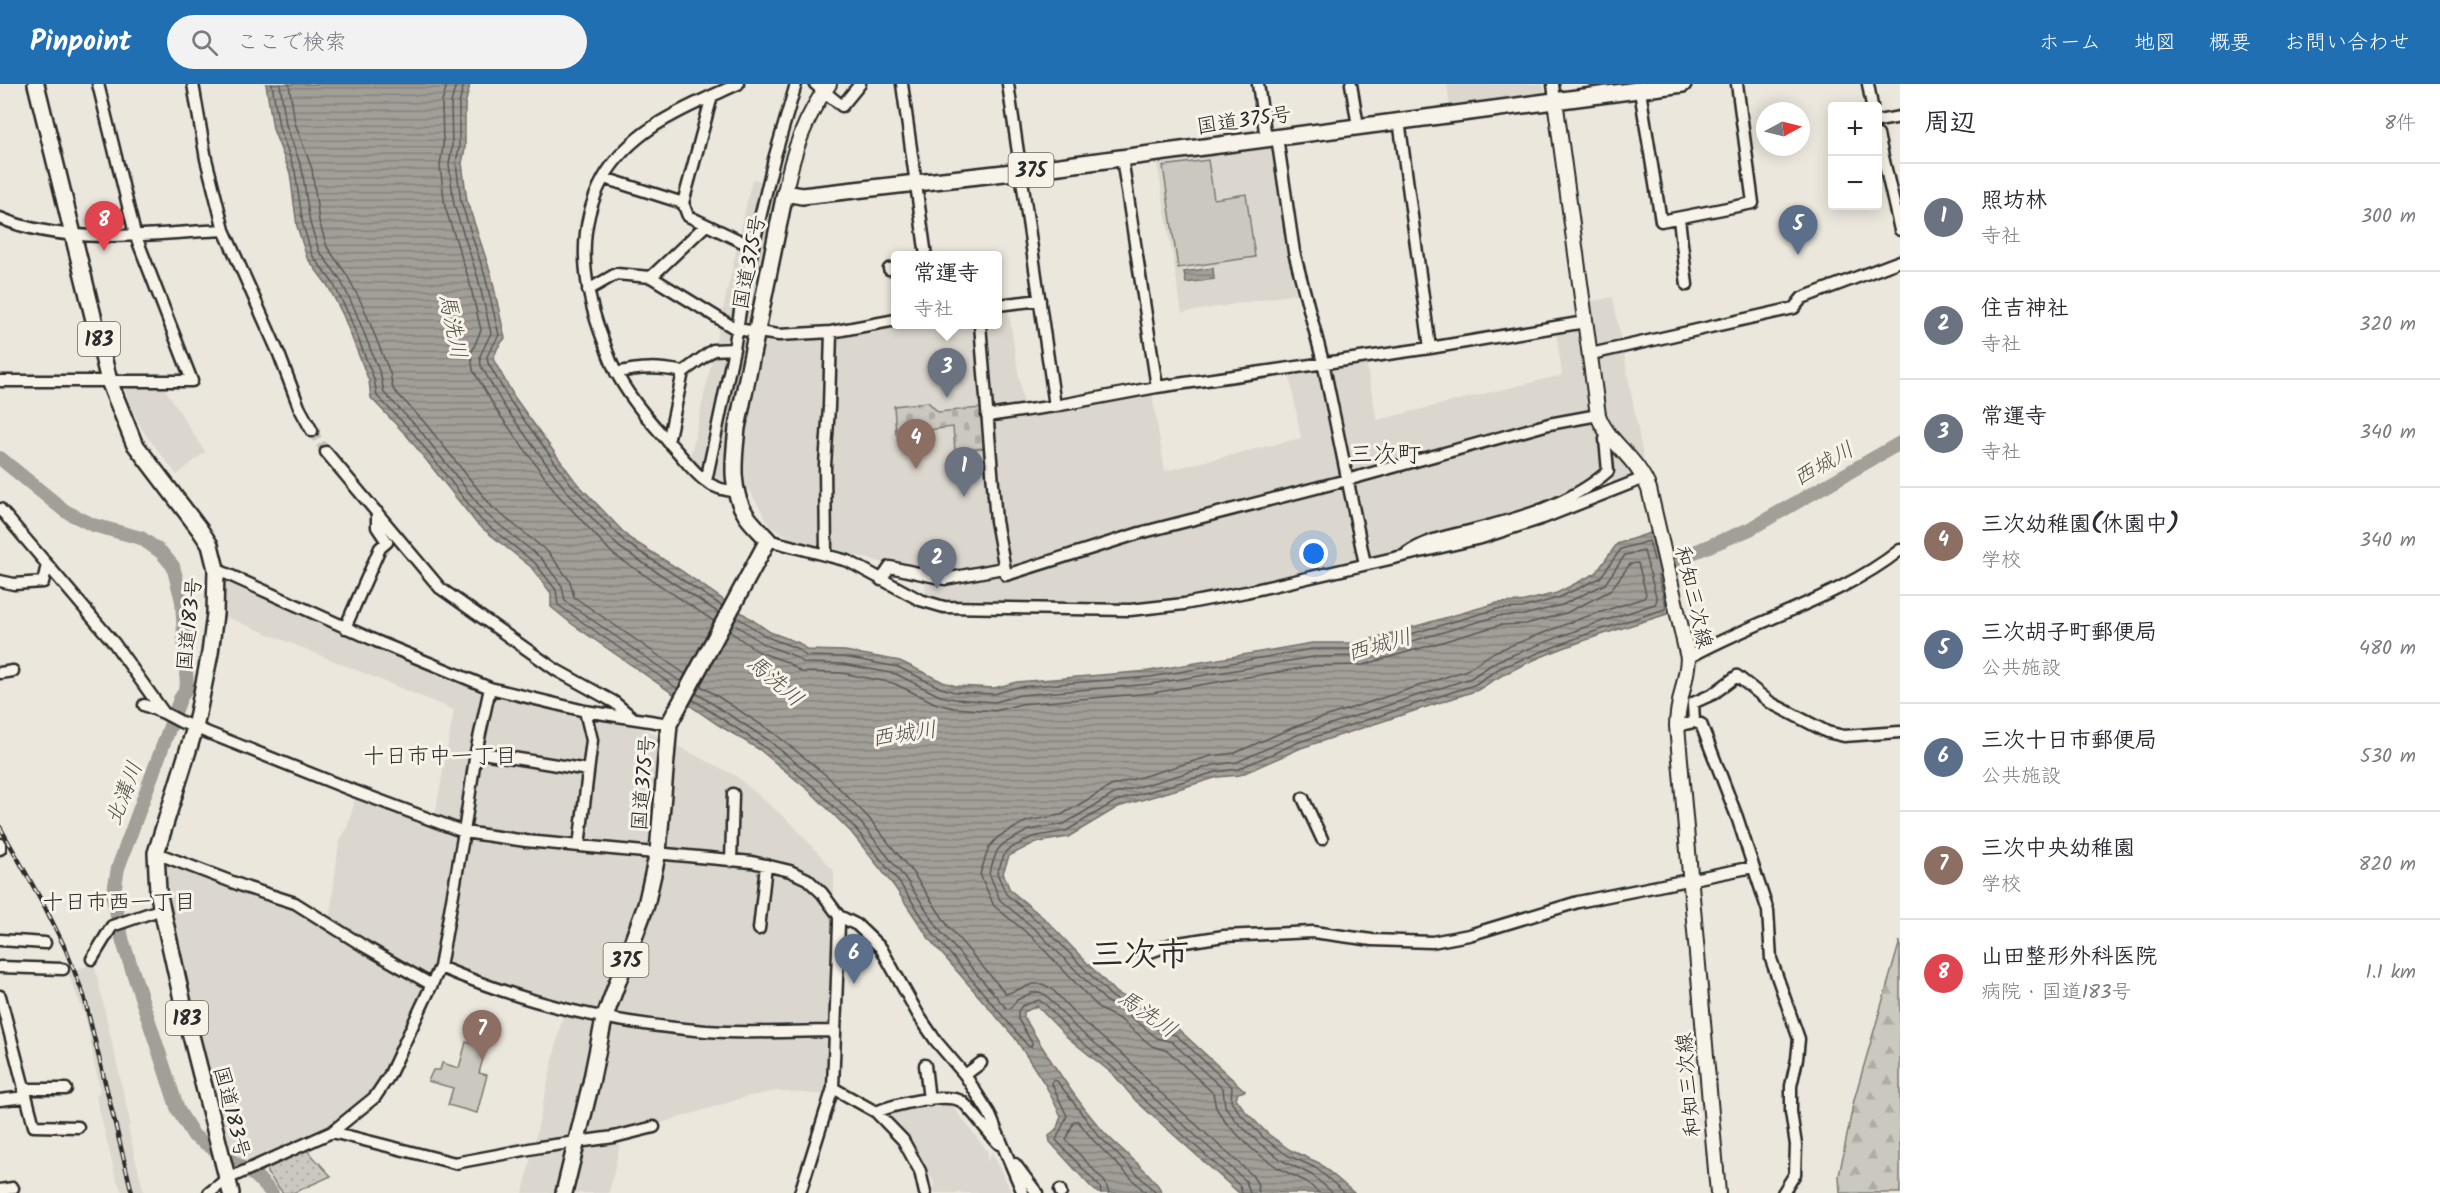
<!DOCTYPE html>
<html lang="ja">
<head>
<meta charset="utf-8">
<style>
  :root { --surface:#fff; --page:#f2f2f3; --text:#2b2b33; --muted:#7c7c81; --line:#e1e1e2; --accent:#1f6fb2 }
  body { margin:0; font-family:Kalam,"Klee One",sans-serif; background:var(--page); color:var(--text) }
  .controls { position:absolute; right:18px; top:18px; display:grid; overflow:hidden; border-radius:6px; box-shadow:0 3px 15px #0003 }
  .controls button { width:54px; height:54px; display:grid; place-items:center; padding:0; border:0; border-bottom:2px solid var(--line); background:var(--surface); color:var(--text); font:30px sans-serif }
  .compass { position:absolute; left:1756px; top:18px; width:54px; height:54px; border-radius:50%; background:var(--surface); box-shadow:0 3px 15px #0003; rotate:83deg }
  .you { position:absolute; left:1314px; top:470px; width:21px; height:21px; margin:-15px; border:4px solid #fff; border-radius:50%; background:#1a73e8; box-shadow:0 0 0 9px #1a73e833 }
  .badge { display:grid; place-items:center; width:39px; height:39px; border-radius:50%; background:var(--accent); color:#fff; font-size:20px; font-weight:700 }
  .pin { position:absolute; translate:-50% -50px; filter:drop-shadow(0 2px 3px #0008) }
  .pin::after { content:''; position:absolute; top:32px; width:21px; height:18px; background:inherit; clip-path:polygon(0 0,100% 0,50% 100%) }
  .popup { position:absolute; left:891px; top:167px; width:111px; height:78px; box-sizing:border-box; display:grid; place-content:center; border-radius:6px; background:var(--surface); filter:drop-shadow(0 2px 4px #0005); font-size:20px; white-space:nowrap; color:var(--muted) }
  .popup b { font-size:22px; color:var(--text) }
  .popup::after { content:''; position:absolute; left:50%; top:100%; margin-left:-12px; border:12px solid transparent; border-top-color:var(--surface) }
  .list { margin:0; padding:0; list-style:none }
  h2 { display:flex; justify-content:space-between; align-items:center; height:78px; margin:0; padding:0 24px; font-size:26px }
  h2 small { font-size:20px; font-weight:400; color:var(--muted) }
  .list li { display:grid; grid-template-columns:39px 1fr auto; gap:18px; align-items:center; box-sizing:border-box; height:108px; padding:0 24px; border-top:2px solid var(--line) }
  .list b { display:block; font-size:22px; white-space:nowrap }
  .list p { margin:0; font-size:20px; white-space:nowrap; color:var(--muted) }
  .list em { font-size:20px; font-style:normal; color:var(--muted) }
  .icon { flex:none; width:33px; height:33px; fill:none; stroke:currentColor; stroke-width:2; stroke-linecap:round; stroke-linejoin:round }
  .map { position:relative; flex:none; width:1900px; height:1109px; overflow:hidden }
  header { display:flex; align-items:center; gap:36px; box-sizing:border-box; height:84px; padding:0 30px; background:var(--accent); color:#fff }
  header strong { font-size:28px }
  nav { display:flex; gap:33px; margin-inline-start:auto; font-size:21px }
  .search { width:420px; height:54px; background:var(--page); display:flex; align-items:center; gap:15px; box-sizing:border-box; padding:0 21px; border-radius:33px; color:var(--muted); font-size:22px }
  main { display:flex }
  aside { flex:1; background:var(--surface) }
  .map>svg:first-child { display:block }
</style>
</head>
<body>
<header>
<strong>Pinpoint</strong>
<div class="search"><svg class="icon" aria-label="search" viewBox="0 0 24 24"><circle cx="10" cy="10" r="6"/><path d="M15 15l6 6"/></svg>ここで検索</div>
<nav><a>ホーム</a><a>地図</a><a>概要</a><a>お問い合わせ</a></nav>
</header>
<main>
<div class="map">
<svg width="1900" height="1109" viewBox="0 0 1900 1109">
  <defs>
    <pattern id="forest-firs" width="22" height="20" patternUnits="userSpaceOnUse" patternTransform="scale(1.5)"><rect width="22" height="20" fill="#cbc8bf"/><path d="M5 1l3.5 6h-7zM16 11l3.5 6h-7z" fill="#aeaca4"/></pattern>
    <pattern id="cemetery-stones" width="16" height="16" patternUnits="userSpaceOnUse" patternTransform="scale(1.5)"><rect width="16" height="16" fill="#cbc8bf"/><path d="M2 7V4a2 2 0 0 1 4 0v3zM10 15v-3a2 2 0 0 1 4 0v3z" fill="#aeaca4"/></pattern>
    <pattern id="park-dots" width="8" height="8" patternUnits="userSpaceOnUse" patternTransform="scale(1.5)"><rect width="8" height="8" fill="#cbc8bf"/><path d="M2 2h.1M6 6h.1" fill="none" stroke="#aeaca4" stroke-width="1.8" stroke-linecap="round"/></pattern>
    <pattern id="water-rules" width="6" height="5" patternUnits="userSpaceOnUse" patternTransform="scale(1.5)"><rect width="6" height="5" fill="#a29f98"/><path d="M0 2.5h6" fill="none" stroke="#84827c"/></pattern>
  </defs>
  <rect width="100%" height="100%" fill="#ebe7dd"/>
  <filter id="ink" filterUnits="userSpaceOnUse"><feTurbulence type="fractalNoise" baseFrequency=".0167" numOctaves="2"/><feDisplacementMap in="SourceGraphic" scale="12" xChannelSelector="R" yChannelSelector="G"/><feConvolveMatrix kernelMatrix="1 2 1 2 8 2 1 2 1" color-interpolation-filters="sRGB"/></filter>
  <g filter="url(#ink)">
    <path fill="#dbd7ce" d="M1447 0H1543L1545 9 1450 23Z
      M1270 58 1295 210 1182 229 1156 73Z
      M752 95 787 102 757 248 896 240H998V219L1007 218 1024 324 1151 304 1165 387 1301 354 1288 283 1365 274 1377 336 1562 291 1556 246 1589 239 1586 218 1613 213 1648 399 1615 413 1610 388 1580 409 1422 468 1170 524 925 519 926 490 790 454 770 442 750 407 688 384Z
      M123 297H160L205 368 177 391 143 347 129 319Z
      M221 490 487 605 646 646 736 692 792 740 834 787 835 987 829 1011 776 1007 746 1013 622 1051 609 1109H523L564 926 440 885 374 1013 338 1037 250 1079 228 1066 175 846 165 779 329 840 339 758 347 744 357 709 434 737 454 626 212 527Z
      M94 879 130 1038 128 1044 144 1109H123L116 1095 96 1012 100 1007 86 935 68 889Z
      M944 1019 951 1020 988 1068 987 1078 992 1068 1012 1109H933L934 1099 918 1068 892 1034V1025Z"/>
    <path fill="#cbc8bf" stroke="#7b7a75" stroke-width="1.5" d="M1208 76 1214 115 1246 110 1255 173 1178 184 1163 82Z
      M466 958 486 964 479 989 487 991 477 1029 448 1021 453 1004 428 997 433 986H440L442 979 459 984Z"/>
    <path fill="url(#forest-firs)" stroke="#7b7a75" stroke-width="1.5" d="M1900 857V1109H1840L1839 1092 1854 1016Z"/>
    <path fill="url(#cemetery-stones)" stroke="#7b7a75" stroke-width="1.5" d="M928 318 938 328 981 324 985 364 955 367 953 343 896 350 894 322Z"/>
    <path fill="url(#park-dots)" stroke="#7b7a75" stroke-width="1.5" d="M305 1064 331 1092 293 1109H283L267 1089V1085Z"/>
    <path fill="url(#water-rules)" stroke="#72716c" stroke-width="1.5" d="M266 0H470L465 21V65L462 79 467 117 491 190 505 254 498 263 493 275 515 314 575 397 629 454 680 486 770 548 799 559 807 566 845 567 900 577 943 598 956 602 994 604 1017 598 1149 587 1312 559H1357L1497 519 1521 518 1557 509 1596 489 1617 460 1653 448 1674 528C1612 547 1531 570 1478 606L1301 664 1240 691 1218 693 1118 723 1068 753 1034 759 1009 772 1003 789 1010 806 1046 836 1116 909 1132 916 1165 943 1178 945 1245 1007 1238 1009 1236 1014 1245 1027 1268 1050 1290 1066 1319 1079 1354 1109H1239L1136 1017 1114 991 1067 953 1037 922 1024 928V933C1047 972 1072 1012 1102 1046 1117 1064 1155 1090 1162 1109H1098L1091 1103 1050 1058 1049 1052 1057 1044 1061 1032 1046 1002 1015 954 930 856 894 802 851 748 812 709 760 666 717 640 572 540 551 523V509L531 483 477 440 408 353 371 314 369 297 343 231 328 202 307 174 297 142 290 89 273 45Z
      M1213 184 1214 195 1186 199 1184 188Z"/>
    <g fill="none" stroke-linecap="round" stroke-linejoin="round">
      <path stroke="#5b5957" stroke-width="1.5" d="M272 0 279 43 295 87 303 141 312 171 333 199 348 229 374 295 377 312 413 349 481 436 535 479 556 506 558 521 678 605
        M280 0 286 41 302 85 310 139 319 167 340 195 355 226 381 292 384 309 418 344 487 431 541 474 562 502 565 517 681 598
        M289 0 295 39 312 85 319 137 327 163 347 191 363 222 390 289 393 305 425 339 493 424 548 468 570 497 574 513 685 590
        M447 0 442 18 443 63 440 81 445 123 469 196 481 246 471 270 473 286 497 327 557 410 613 470 714 537
        M456 0 451 19 452 64 449 80 454 121 478 194 491 249 480 272 481 282 504 322 565 405 619 463 719 529
        M464 0 459 20V64L456 79 461 118 485 192 499 251 487 272 488 279 510 317 571 400 625 458 722 522
        M737 533 767 553 796 564 806 572 844 573 898 583 941 604 955 608 994 610 1018 603 1150 593 1312 565H1359L1497 525 1522 524 1558 514 1600 494 1621 465 1649 457 1666 521 1665 525 1587 550 1500 584 1474 601 1299 658 1238 685 1216 688 1116 717 1066 747 1032 753 1006 767 997 789 1006 810 1042 841 1112 913 1129 922 1161 948 1176 951 1232 1003 1231 1017 1241 1031 1264 1054 1287 1071 1316 1084 1345 1109
        M733 539 763 560 792 571 804 579 843 580 896 590 940 612 955 615 995 618 1020 611 1151 600 1313 573 1361 572 1498 532 1524 531 1562 521 1605 500 1625 471 1644 467 1657 516 1655 520 1585 543 1497 577 1471 594 1297 651 1237 678 1214 681 1114 710 1064 740 1029 746 1003 760 997 767 989 789 1000 816 1037 847 1107 918 1125 928 1157 954 1172 958 1223 1005 1225 1022 1236 1037 1259 1059 1283 1077 1312 1091 1333 1109
        M729 547 759 568 787 578 801 588 842 589 893 599 937 620 954 624 995 627 1021 620 1152 609 1314 582 1363 581 1500 541 1526 540 1566 529 1610 507 1630 480 1638 479 1646 510 1644 514 1582 534 1494 568 1467 586 1294 643 1235 669 1211 672 1111 702 1061 731 1027 737 998 753 989 763 980 790 994 822 1032 853 1100 925 1121 936 1152 962 1168 967 1213 1009 1216 1024 1227 1040 1253 1066 1278 1084 1307 1098 1319 1109
        M700 601 774 649 827 692 867 732 913 789 948 842 1006 910 1033 900H1042L1051 904 1082 937 1128 975 1152 1001 1252 1091 1257 1099 1259 1109
        M696 609 768 656 821 699 861 739 905 794 941 848 1006 924 1010 925 1017 916 1031 909 1039 908 1046 911 1076 944 1122 981 1146 1007 1246 1097 1250 1109
        M692 615 763 662 816 705 855 744 899 798 935 852 1028 962 1031 963 1032 959 1018 935V927L1022 922 1039 916 1047 922 1071 949 1117 987 1141 1013 1240 1102 1242 1109
        M1101 1109 1100 1103 1056 1056 1067 1032 1052 1000 1053 996 1057 997 1098 1051 1156 1109
        M1109 1109 1105 1098 1066 1056 1074 1037H1078L1093 1056 1146 1109"/>
      <path stroke="#a29f98" stroke-width="14" d="M0 374 65 427 93 441 141 454 161 468 173 482 182 517 187 603 180 615 118 784 113 813 123 858 178 1026 194 1052 257 1093 272 1109
        M1656 484 1750 445 1900 359"/>
      <path stroke="#c5c1b9" stroke-width="10" stroke-dasharray="10 5" stroke-linecap="butt" d="M312 347 326 368"/>
      <g stroke="#2b2b2b" stroke-width="15">
        <path id="minor" d="M193 0 206 75 224 146 279 270 299 323 312 347
          M815 0 842 22 860 0
          M902 0 926 172
          M1008 0 1055 322
          M1258 0 1266 54
          M1351 0 1358 42
          M1553 0 1555 16
          M1868 0 1872 22
          M1640 7 1661 137 1753 119 1737 0
          M712 12 683 119 688 132 753 163
          M1399 36 1430 264
          M1878 37 1900 33
          M1878 51 1900 146
          M1277 53 1294 168 1323 278 1365 480
          M1122 74 1157 303
          M604 94 683 119
          M0 134C69 163 151 149 224 146
          M1679 135 1687 201
          M889 185 896 184
          M651 193 706 141
          M588 206 616 190 651 193 736 245 779 251 831 248 896 236
          M998 221 1040 216
          M980 240 996 437 1006 491 1140 449 1347 396 1549 340 1598 331
          M1591 270 1794 224 1802 214 1900 177
          M616 289C640 283 659 283 683 288
          M0 297H192L135 150 98 0
          M987 332 1055 322 1157 303 1430 264 1585 238
          M668 358 683 288 713 266 734 265
          M326 368 440 504 556 586 614 618 632 633
          M706 397 734 265 742 214 753 163 774 75 796 0
          M736 407C706 407 694 386 675 365 654 342 632 318 617 290 612 281 608 270 605 261 583 206 574 148 603 95 632 43 688 23 738 0
          M0 425 114 559 164 629 181 638 349 705 464 748 526 757 752 778 790 787 807 795 822 809 839 832V840L833 1004 800 1109
          M768 456 848 477 920 516 944 523 1130 526 1184 520 1246 508 1481 454 1543 434 1644 394
          M1407 469C1427 455 1450 452 1473 446 1521 434 1571 420 1608 387L1605 355 1608 350
          M826 471 825 381 829 323 831 248
          M216 485 376 557 490 604 585 627 669 640
          M881 496 890 483 945 495 1003 484
          M0 497 14 500 43 498 47 481
          M345 544 380 464 387 458 377 443V428
          M1688 574C1755 536 1840 514 1900 466
          M0 589 13 587
          M144 621 164 629
          M1694 638 1693 619 1713 610 1737 592 1771 619 1827 648 1844 652 1900 648
          M1677 642 1694 638 1701 640 1737 733 1768 827 1771 875 1799 955 1797 975 1791 1002V1028L1796 1061 1795 1090 1783 1109
          M476 668 588 686
          M1303 714 1322 755
          M0 760V765
          M579 762 592 656 585 627
          M156 769 248 804 295 819 362 861 432 901
          M731 777 733 710
          M839 832 857 841 881 864 919 932 936 957 965 991 989 1029 1023 1109
          M759 845 766 781
          M0 856 45 859
          M1145 870 1172 860 1224 852 1313 848 1372 856 1432 858 1469 851 1578 818 1753 783
          M92 875 112 842 162 825
          M0 883 63 885
          M440 883C530 921 609 939 706 947 749 950 792 947 835 947
          M0 912 34 1042 78 1043
          M925 981 929 1016
          M965 991 981 979
          M833 1004 876 1028 903 1056 920 1087 925 1109
          M23 1005H66
          M0 1016 25 1013
          M876 1028C893 1021 944 1008 961 1017 968 1021 990 1051 999 1060
          M332 1048 455 1079 540 1063 614 1053 654 1043
          M1015 1080 1037 1109
          M0 1106 13 1104
          M1060 1106 1061 1109
          M209 1109 227 1095 332 1048 375 1013 389 992 440 883 464 748 476 668 490 604"/>
      </g>
      <g stroke="#2b2b2b" stroke-width="18">
        <path id="major" d="M1555 16 1598 331C1607 358 1637 373 1649 405L1688 574C1687 598 1677 618 1677 642L1718 1109
          M785 109C792 69 805 33 829 0"/>
      </g>
      <g stroke="#2b2b2b" stroke-width="20">
        <path id="highway" d="M36 0 109 297 134 359 200 446 210 461 216 485 215 530 210 569 195 644 156 769 158 807 184 924 231 1109
          M564 1109 591 999 604 935 646 821 658 768 669 640 768 456C761 448 752 440 746 431 729 405 734 373 737 344L785 109 802 112 1022 87 1683 0"/>
      </g>
      <use href="#minor" stroke="#f7f3e8" stroke-width="10"/>
      <use href="#major" stroke="#f7f3e8" stroke-width="14"/>
      <use href="#highway" stroke="#f7f3e8" stroke-width="15"/>
      <g stroke="#2b2b2b" stroke-width="4.5">
        <path id="rail" d="M0 743 45 823 66 866 84 912 132 1109"/>
      </g>
      <use href="#rail" stroke="#f7f3e8" stroke-width="2" stroke-dasharray="7" stroke-linecap="butt"/>
    </g>
  </g>
  <g text-anchor="middle" stroke-width="6" stroke-linejoin="round" paint-order="stroke">
    <g fill="#f7f3e8" stroke="#686764" stroke-width="1.5">
      <rect x="1008.5" y="69" width="45" height="34" rx="4.5"/>
      <rect x="78" y="238" width="42" height="34" rx="4.5"/>
      <rect x="603.5" y="859" width="45" height="34" rx="4.5"/>
      <rect x="166" y="917" width="42" height="34" rx="4.5"/>
    </g>
    <g font-size="20" font-weight="bold" fill="#2b2b2b">
      <text x="1031" y="93">375</text>
      <text x="99" y="262">183</text>
      <text x="626" y="883">375</text>
      <text x="187" y="941">183</text>
    </g>
    <g font-size="21" fill="#2b2b2b" stroke="#f7f3e8">
      <text transform="translate(1244 36) rotate(-8)" y="7">国道375号</text>
      <text transform="translate(749 178) rotate(-79)" y="7">国道375号</text>
      <text transform="translate(1694 513) rotate(77)" y="7">和知三次線</text>
      <text transform="translate(189 540) rotate(-84)" y="7">国道183号</text>
      <text transform="translate(643 699) rotate(-85)" y="7">国道375号</text>
      <text transform="translate(1688 1001) rotate(-95)" y="7">和知三次線</text>
      <text transform="translate(232 1028) rotate(76)" y="7">国道183号</text>
    </g>
    <g font-size="22" font-style="italic" fill="#555451" stroke="#f7f3e8">
      <text transform="translate(454 242) rotate(79)" y="8">馬洗川</text>
      <text transform="translate(1823 379) rotate(-30)" y="8">西城川</text>
      <text transform="translate(1379 560) rotate(-16)" y="8">西城川</text>
      <text transform="translate(776 596) rotate(41)" y="8">馬洗川</text>
      <text transform="translate(904 649) rotate(-9)" y="8">西城川</text>
      <text transform="translate(123 709) rotate(-69)" y="8">北溝川</text>
      <text transform="translate(1148 929) rotate(35)" y="8">馬洗川</text>
    </g>
    <g font-size="22" fill="#2b2b2b" stroke="#f7f3e8">
      <text x="440" y="679">十日市中一丁目</text>
      <text x="119" y="825">十日市西一丁目</text>
    </g>
    <g font-size="24" fill="#2b2b2b" stroke="#f7f3e8">
      <text x="1385" y="378">三次町</text>
    </g>
    <g font-size="33" font-weight="bold" fill="#2b2b2b" stroke="#f7f3e8">
      <text x="1140" y="881">三次市</text>
    </g>
  </g>
</svg>
<div class="controls">
<button>+</button>
<button>−</button>
</div>
<svg class="compass" viewBox="-18 -18 36 36"><path d="M0-13l5 13h-10z" fill="#e53935"/><path d="M0 13l5-13h-10z" fill="#7c7c81"/></svg>
<div class="you"></div>
<div class="pin badge" style="left:964px;top:413px;background:#6b7280">1</div>
<div class="pin badge" style="left:937px;top:505px;background:#6b7280">2</div>
<div class="pin badge" style="left:947px;top:314px;background:#6b7280">3</div>
<div class="popup"><b>常運寺</b>寺社</div>
<div class="pin badge" style="left:916px;top:385px;background:#8d6e63">4</div>
<div class="pin badge" style="left:1798px;top:171px;background:#5c6f8a">5</div>
<div class="pin badge" style="left:854px;top:900px;background:#5c6f8a">6</div>
<div class="pin badge" style="left:482px;top:976px;background:#8d6e63">7</div>
<div class="pin badge" style="left:104px;top:167px;background:#e0444e">8</div>
</div>
<aside>
<h2>周辺<small>8件</small></h2>
<ul class="list">
<li><span class="badge" style="background:#6b7280">1</span><div><b>照坊林</b><p>寺社</p></div><em>300 m</em></li>
<li><span class="badge" style="background:#6b7280">2</span><div><b>住吉神社</b><p>寺社</p></div><em>320 m</em></li>
<li><span class="badge" style="background:#6b7280">3</span><div><b>常運寺</b><p>寺社</p></div><em>340 m</em></li>
<li><span class="badge" style="background:#8d6e63">4</span><div><b>三次幼稚園(休園中)</b><p>学校</p></div><em>340 m</em></li>
<li><span class="badge" style="background:#5c6f8a">5</span><div><b>三次胡子町郵便局</b><p>公共施設</p></div><em>480 m</em></li>
<li><span class="badge" style="background:#5c6f8a">6</span><div><b>三次十日市郵便局</b><p>公共施設</p></div><em>530 m</em></li>
<li><span class="badge" style="background:#8d6e63">7</span><div><b>三次中央幼稚園</b><p>学校</p></div><em>820 m</em></li>
<li><span class="badge" style="background:#e0444e">8</span><div><b>山田整形外科医院</b><p>病院 · 国道183号</p></div><em>1.1 km</em></li>
</ul>
</aside>
</main>
</body>
</html>
